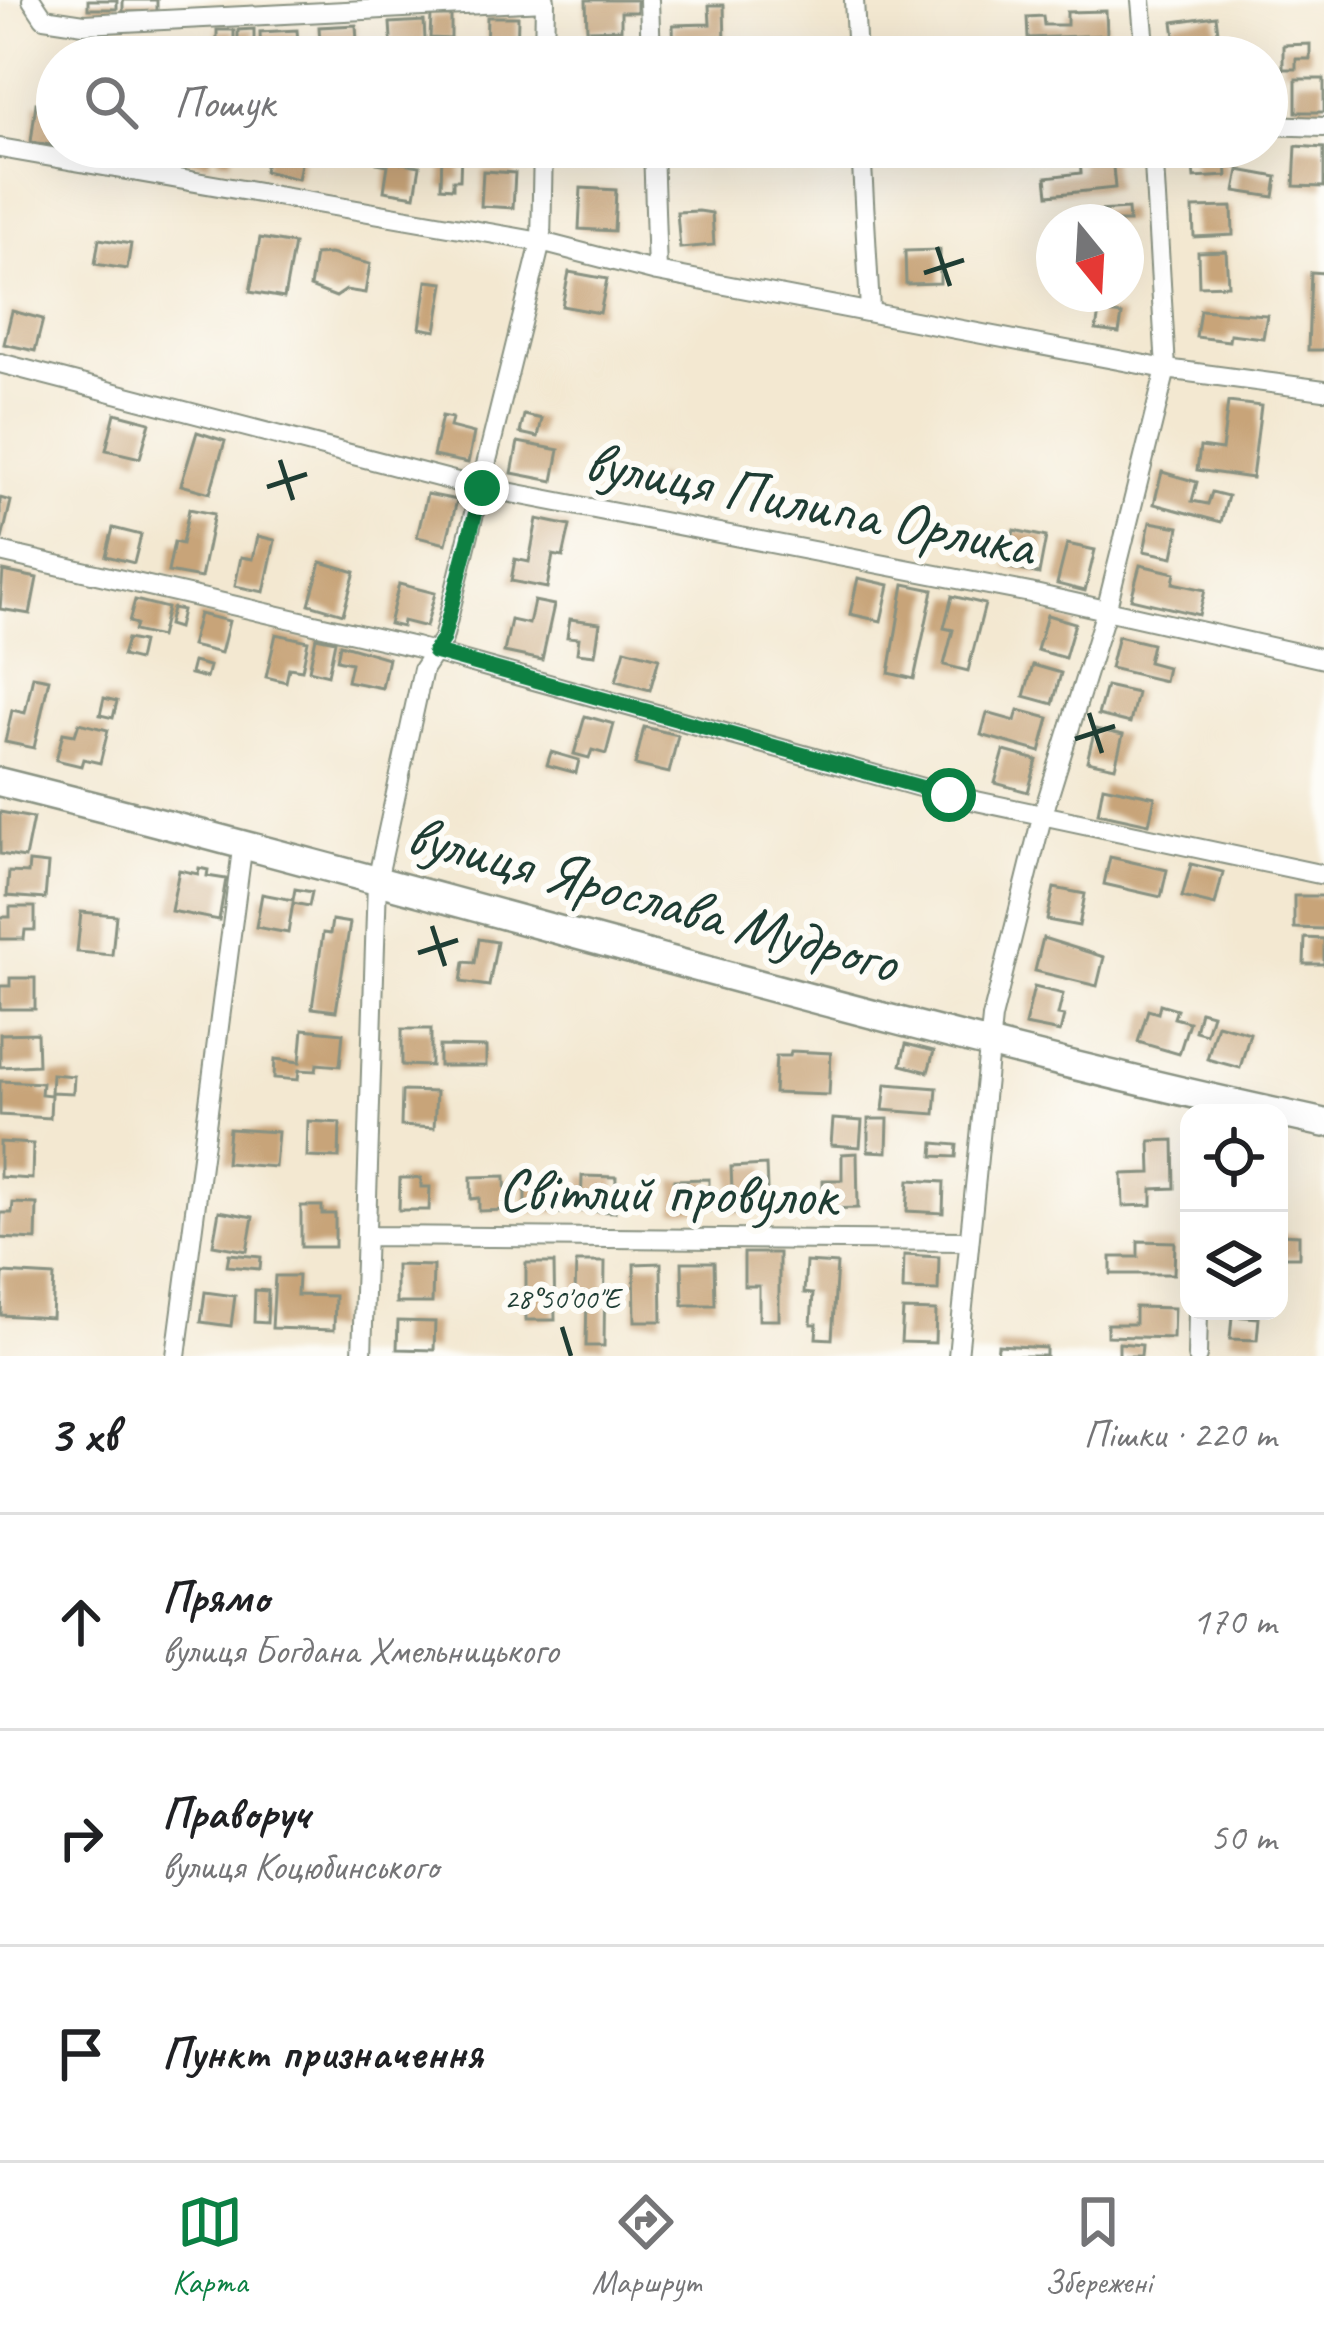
<!DOCTYPE html>
<html lang="uk">
<head>
<meta charset="utf-8">
<style>
  :root { --surface:#fff; --page:#f2f2f2; --text:#202124; --muted:#757577; --line:#e0e0e0; --accent:#0b8043 }
  body { margin:0; font-family:Caveat,sans-serif; background:var(--page); color:var(--text) }
  .controls { position:absolute; right:36px; bottom:36px; display:grid; overflow:hidden; border-radius:24px; box-shadow:0 12px 48px #0002 }
  .controls button { width:108px; height:108px; display:grid; place-items:center; padding:0; border:0; border-bottom:3px solid var(--line); background:var(--surface); color:var(--text); font:60px sans-serif }
  .compass { position:absolute; left:1036px; top:204px; width:108px; height:108px; border-radius:50%; background:var(--surface); box-shadow:0 12px 48px #0002; rotate:162deg }
  .stop { position:absolute; width:36px; height:36px; margin:-27px; border:9px solid #0b8043; border-radius:50%; background:#fff }
  .stop.end { background:#0b8043; border-color:#fff; box-shadow:0 3px 12px #0008 }
  .list { margin:0; padding:0; list-style:none }
  h2 { display:flex; justify-content:space-between; align-items:center; height:156px; margin:0; padding:0 48px; font-size:51px }
  h2 small { font-size:39px; font-weight:400; color:var(--muted) }
  .list li { display:grid; grid-template-columns:78px 1fr auto; gap:36px; align-items:center; box-sizing:border-box; height:216px; padding:0 48px; border-top:3px solid var(--line) }
  .list b { display:block; font-size:45px; white-space:nowrap }
  .list p { margin:0; font-size:39px; white-space:nowrap; color:var(--muted) }
  .list em { font-size:39px; font-style:normal; color:var(--muted) }
  .icon { flex:none; width:66px; height:66px; fill:none; stroke:currentColor; stroke-width:2; stroke-linecap:round; stroke-linejoin:round }
  .map { position:relative; flex:none; width:1324px; height:1356px; overflow:hidden }
  .search { position:absolute; background:var(--surface); box-shadow:0 12px 48px #0002; left:36px; right:36px; top:36px; height:132px; display:flex; align-items:center; gap:30px; box-sizing:border-box; padding:0 42px; border-radius:66px; color:var(--muted); font-size:45px }
  .sheet { height:804px; background:var(--surface) }
  nav { display:flex; justify-content:space-around; align-items:center; box-sizing:border-box; height:168px; border-top:3px solid var(--line); background:var(--surface); font-size:33px; color:var(--muted) }
  nav a { display:grid; justify-items:center; gap:6px }
  nav .on { color:var(--accent) }
  .map>svg:first-child { display:block }
</style>
</head>
<body>
<div class="map">
<svg width="1324" height="1356" viewBox="0 0 1324 1356">
  <rect width="100%" height="100%" fill="#fdfcf7"/>
  <filter id="ink" filterUnits="userSpaceOnUse"><feTurbulence type="fractalNoise" baseFrequency=".00833" numOctaves="2"/><feDisplacementMap in="SourceGraphic" scale="24" xChannelSelector="R" yChannelSelector="G"/><feConvolveMatrix kernelMatrix="1 2 1 2 8 2 1 2 1" color-interpolation-filters="sRGB"/></filter>
  <filter id="wash" filterUnits="userSpaceOnUse"><feTurbulence type="fractalNoise" baseFrequency=".004" numOctaves="4" result="noise"/><feDisplacementMap in="SourceGraphic" scale="48" xChannelSelector="R" yChannelSelector="G"/><feGaussianBlur stdDeviation="2.7" result="paint"/><feColorMatrix in="noise" values="0 0 0 0 0 0 0 0 0 0 0 0 0 0 0 0 0 1.4 0 .05"/><feComposite in="paint" operator="in"/></filter>
  <g filter="url(#wash)">
    <rect width="100%" height="100%" fill="#f3e8d1"/>
    <g id="blocks">
      <path fill="#c8a479" d="M88 0H117V9H88Z
        M123 0H157V12H123Z
        M586 0H637V12H621V29L587 30Z
        M709 5H724L725 45 710 46V57H674L673 25 710 24Z
        M1106 11 1107 35 1028 38 1027 17 1043 16 1044 25H1067V12Z
        M431 16H451V39L430 38Z
        M1216 16 1221 56 1178 57 1173 22Z
        M487 17H518L517 55H486Z
        M424 21 426 57H380V53H392L390 23Z
        M356 25 358 57H321L319 27Z
        M254 29V50H238V30Z
        M217 30H234V57H185L186 43H217Z
        M297 30 299 57H261L260 32Z
        M1070 41V57H1044L1043 43Z
        M1310 44V59H1296V69H1283V45Z
        M1108 52 1109 57H1072V53Z
        M1296 79H1324V112H1296Z
        M36 103 57 105V146L31 142Z
        M1296 146 1324 148V187L1294 186Z
        M177 147H212L209 164 175 158Z
        M220 147H234L231 161 218 159Z
        M269 147 304 148 298 179 264 171Z
        M380 147H399L396 162 420 166 415 196 384 191 388 165 377 163Z
        M1191 147H1225L1227 176 1194 178Z
        M442 151H461L460 180H453V188L441 187Z
        M1112 156 1115 188 1048 195 1046 177 1081 173 1080 159Z
        M1239 170 1277 177 1274 197 1235 191Z
        M483 171 515 173 513 208 481 206Z
        M581 188 616 190 614 231 579 229Z
        M1232 207 1233 235 1194 237 1193 208Z
        M1128 209 1129 222H1083L1082 212Z
        M699 211 712 213 714 245 680 248 677 212Z
        M260 238 294 244 284 298 250 292Z
        M99 239 131 244 127 269 95 264Z
        M940 250V283L906 284 905 251Z
        M1226 251 1228 285 1199 286 1198 252Z
        M330 254 370 264 365 293 346 290 336 297 310 287 315 255Z
        M569 272 607 279 600 313 562 306Z
        M1311 272 1324 273V350H1308Z
        M427 281 444 283 436 331 420 328Z
        M1200 310 1267 315 1263 338 1230 334 1229 341 1196 337Z
        M12 311 43 319 35 351 4 344Z
        M1099 312 1122 315 1119 333 1096 330Z
        M1228 402 1261 406 1252 478 1197 470 1200 447 1222 450Z
        M115 413 150 422 140 458 106 450Z
        M524 415 542 419 538 437 520 433Z
        M442 416 452 418 450 427 474 433 468 463 433 456Z
        M197 432 225 441 210 493 181 485Z
        M518 442 559 450 553 481 512 473Z
        M1162 472 1197 482 1192 501 1208 504 1212 492 1228 496 1221 522 1154 504Z
        M655 477 664 479 660 498 638 489 640 479 653 483Z
        M427 494 457 500 446 544 417 537Z
        M0 498 11 501 2 539H0Z
        M189 509 214 514 201 578 168 572 174 542 182 544Z
        M537 519 570 526 563 557 553 555 547 588 511 581 515 559 529 562Z
        M1150 522 1179 527 1173 557 1144 551Z
        M113 528 141 535 134 563 106 556Z
        M1014 530 1046 537 1039 574 1006 567Z
        M258 536 275 540 264 592 235 586 241 557 253 559Z
        M1067 544 1095 550 1085 591 1057 584Z
        M321 562 355 572 343 614 309 604Z
        M1140 565 1175 573 1173 583 1205 590 1199 615 1131 599Z
        M3 571 37 578 30 614 0 609Z
        M858 578 889 585 881 621 850 614Z
        M399 584 435 593 426 627 403 621 402 627 389 624Z
        M904 584 933 590 914 679 889 673Z
        M952 596 985 604 968 671 944 665 953 630 944 628Z
        M135 600 167 608 160 637 134 631 136 624 129 622Z
        M534 601 554 605 542 660 504 652 511 620 529 624Z
        M172 608 182 610 178 628 168 625Z
        M199 614 229 621 221 653 191 646Z
        M1047 615 1075 623 1065 658 1037 650Z
        M570 619 600 623 595 655 577 653 579 638 567 637Z
        M276 634 308 641 302 670 289 668 286 682 266 677Z
        M1118 636 1152 644 1148 662 1167 667 1164 681 1110 668Z
        M316 637 335 641 328 675 309 670Z
        M127 639 142 642 138 660 122 656Z
        M340 644 388 658 382 688 347 681 351 663 337 660Z
        M625 649 659 658 650 690 616 681Z
        M193 662 209 666 206 678 190 674Z
        M1033 665 1061 673 1053 704 1024 696Z
        M33 676 49 679 34 748 5 742 12 710 25 713Z
        M1106 686 1137 693 1130 723 1098 715Z
        M104 698 117 701 113 718 100 715Z
        M1018 710 1049 718 1040 752 981 735 987 713 1015 721Z
        M585 716 614 724 606 754 592 750 589 758 574 754Z
        M79 723 108 730 100 763 83 759 81 766 56 760 63 733 75 735Z
        M644 727 678 735 669 773 635 765Z
        M1095 729 1123 735 1115 767 1087 761Z
        M1004 751 1037 760 1028 792 995 783Z
        M551 752 579 760 576 773 547 765Z
        M1103 786 1155 797 1149 824 1098 813Z
        M0 812 33 818 25 858 0 854Z
        M1110 857 1167 870 1161 897 1104 884Z
        M29 862 48 864 45 899 7 896 9 872 28 873Z
        M1191 864 1223 872 1215 905 1182 897Z
        M199 868 208 870 207 876 226 879 219 920 171 911 179 870 198 874Z
        M1054 888 1085 894 1079 926 1047 920Z
        M295 889 312 892 309 906 293 903 288 933 256 927 262 894 293 900Z
        M1294 896H1324V929L1294 928Z
        M10 907H35V930H25L24 939H0V917H10Z
        M81 912 116 915 112 955 77 952Z
        M332 920 350 923 336 1011 312 1008 323 933 330 934Z
        M1043 938 1104 957 1097 986 1035 971Z
        M1305 938 1324 939V964H1304Z
        M479 939 497 942 489 986 461 982 464 962 475 963Z
        M10 978H35V1009H0V986H10Z
        M1034 987 1063 994 1058 1015 1064 1016 1060 1032 1025 1025Z
        M1160 1004 1177 1009 1174 1018 1189 1022 1179 1054 1138 1042 1148 1010 1158 1013Z
        M1200 1011 1212 1014 1206 1034 1195 1031Z
        M1217 1024 1250 1033 1240 1068 1207 1059Z
        M303 1029 343 1033 340 1066 317 1064 316 1071 299 1070 298 1080 274 1078 275 1059 300 1062Z
        M402 1029H431V1066L402 1065Z
        M37 1033 38 1065 0 1067V1034Z
        M906 1044 934 1051 928 1072 901 1065Z
        M439 1046 486 1047V1066H439Z
        M791 1051 831 1053 829 1095 774 1093 776 1056H790Z
        M52 1074 74 1076 73 1093 51 1092Z
        M0 1081 42 1083 41 1094 51 1095 50 1118 0 1115Z
        M886 1084 937 1088 935 1114 883 1110Z
        M402 1091 436 1092 434 1128 401 1126Z
        M833 1119 862 1121 860 1147 831 1145Z
        M868 1119H888L887 1152 868 1151Z
        M308 1121 340 1123 339 1158 307 1157Z
        M229 1129 278 1132 275 1167 226 1163Z
        M1174 1140 1175 1188 1152 1189V1205L1123 1206 1122 1174 1151 1173 1150 1141Z
        M0 1142 33 1144 32 1179 0 1177Z
        M934 1143 957 1145 956 1157 933 1156Z
        M857 1153 858 1208 823 1209V1180H842V1154Z
        M766 1165 768 1212 733 1213 731 1167Z
        M505 1176 506 1210 479 1211V1198L471 1199V1177Z
        M582 1176 616 1177 615 1212 581 1211Z
        M525 1177H562V1213L525 1212Z
        M400 1178H421V1187H430L429 1210H399Z
        M709 1179V1211H674V1180Z
        M909 1180 944 1182 943 1213 907 1211Z
        M13 1203 37 1204 36 1240 0 1238 1 1213H12Z
        M301 1206H322V1214H335V1247H301Z
        M219 1211 253 1217 247 1251 213 1245Z
        M1279 1234 1299 1235V1257H1279Z
        M1138 1241 1175 1242 1174 1274H1111V1257H1138Z
        M744 1253H779V1320H759V1286H744Z
        M229 1254 261 1257 260 1269 227 1266Z
        M904 1255 939 1257 938 1291 903 1290Z
        M576 1262H605L604 1346H586L587 1295H575Z
        M682 1262H714L715 1305H683Z
        M806 1262 837 1264 832 1339 816 1338 817 1324H811L813 1294 804 1293Z
        M526 1263H554L555 1320H526Z
        M661 1263 662 1321H635L634 1264Z
        M396 1265 433 1266 432 1303H396Z
        M3 1273 54 1276 52 1318 1 1315Z
        M275 1276H298L297 1295 335 1296 334 1330 272 1328Z
        M255 1290 268 1291 267 1323 254 1322Z
        M205 1292 235 1296 231 1326 201 1322Z
        M1135 1307 1174 1308 1173 1338 1107 1336V1324H1135Z
        M903 1310 936 1311 935 1343 901 1342Z
        M1232 1316 1259 1318 1257 1340 1230 1339Z
        M398 1321 435 1322 434 1350 397 1349Z
        M1119 1343 1142 1345 1141 1356H1119Z
        M998 1345 1046 1348V1356H997Z"/>
    </g>
  </g>
  <g filter="url(#ink)">
    <use href="#blocks" fill-opacity="0" stroke="#899282" stroke-width="3"/>
    <g fill="none" stroke-linecap="round" stroke-linejoin="round">
      <g stroke="#899282" stroke-width="22">
        <path id="street" d="M32 0 44 18 84 24 545 1
          M649 0 651 57
          M854 0 857 57
          M1141 0 1146 57
          M544 57 545 0
          M1267 125 1324 127
          M653 147 657 272
          M861 147 870 310
          M0 148 541 242 657 272 1166 369 1324 390
          M0 363 465 484 1030 593 1324 659
          M0 552 415 647 948 795 1324 875
          M367 1236 967 1241
          M176 1356 243 842
          M362 1356 377 881 423 669 443 639 541 242 543 147
          M958 1356 992 1018 1042 817 1106 611 1166 369 1153 147
          M1197 1356 1198 1311"/>
      </g>
      <g stroke="#899282" stroke-width="32">
        <path id="secondary" d="M0 782C427 888 849 1018 1278 1113
          M1279 1113 1324 1123"/>
      </g>
      <use href="#street" stroke="#fff" stroke-width="18"/>
      <use href="#secondary" stroke="#fff" stroke-width="27"/>
    </g>
  </g>
  <g fill="none" stroke-linecap="round" stroke-linejoin="round" filter="url(#ink)">
    <path stroke="#0b8043" stroke-width="15" d="M482 488 443 639 434 652 949 795"/>
  </g>
  <path fill="none" stroke="#1f3d34" stroke-width="4.5" d="M937 247 950 286M924 273 964 260M280 460 293 500M267 487 307 474M1089 713 1102 753M1075 739 1115 726M432 926 445 966M418 953 458 940M562 1327 571 1356"/>
  <g text-anchor="middle" stroke-width="12" stroke-linejoin="round" paint-order="stroke">
    <g font-size="60" fill="#1f3d34" stroke="#fdfcf7">
      <text transform="translate(810 502) rotate(11)" y="21">вулиця Пилипа Орлика</text>
      <text transform="translate(653 897) rotate(15)" y="21">вулиця Ярослава Мудрого</text>
      <text transform="translate(667 1191) rotate(1)" y="21">Світлий провулок</text>
    </g>
  </g>
  <g font-size="30" text-anchor="middle" fill="#1f3d34" stroke="#fdfcf7" stroke-width="12" stroke-linejoin="round" paint-order="stroke">
    <text x="562" y="1308">28°50'00"E</text>
  </g>
</svg>
<div class="controls">
<button><svg class="icon" aria-label="locate" viewBox="0 0 24 24"><circle cx="12" cy="12" r="6"/><path d="M12 2v4M12 18v4M2 12h4M18 12h4"/></svg></button>
<button><svg class="icon" aria-label="layers" viewBox="0 0 24 24"><path d="M12 4l9 5-9 5-9-5zM3 14l9 5 9-5"/></svg></button>
</div>
<svg class="compass" viewBox="-18 -18 36 36"><path d="M0-13l5 13h-10z" fill="#e53935"/><path d="M0 13l5-13h-10z" fill="#757577"/></svg>
<div class="stop" style="left:949px;top:795px"></div>
<div class="stop end" style="left:482px;top:488px"></div>
<div class="search"><svg class="icon" aria-label="search" viewBox="0 0 24 24"><circle cx="10" cy="10" r="6"/><path d="M15 15l6 6"/></svg>Пошук</div>
</div>
<section class="sheet">
<h2>3 хв<small>Пішки · 220 m</small></h2>
<ul class="list">
<li><svg class="icon" aria-label="ahead" viewBox="0 0 24 24"><path d="M12 20V5M6 11l6-6 6 6"/></svg><div><b>Прямо</b><p>вулиця Богдана Хмельницького</p></div><em>170 m</em></li>
<li><svg class="icon" aria-label="right" viewBox="0 0 24 24"><path d="M7 20v-9h11M14 6l5 5-5 5"/></svg><div><b>Праворуч</b><p>вулиця Коцюбинського</p></div><em>50 m</em></li>
<li><svg class="icon" aria-label="arrive" viewBox="0 0 24 24"><path d="M6 21V4h12l-3 4 3 4H6"/></svg><div><b>Пункт призначення</b></div></li>
</ul>
</section>
<nav>
<a class="on"><svg class="icon" aria-label="map" viewBox="0 0 24 24"><path d="M3 6l6-2 6 2 6-2v14l-6 2-6-2-6 2zM9 4v14M15 6v14"/></svg>Карта</a>
<a><svg class="icon" aria-label="directions" viewBox="0 0 24 24"><path d="M12 3l9 9-9 9-9-9zM9 14v-3h6M13 9l2 2-2 2"/></svg>Маршрут</a>
<a><svg class="icon" aria-label="saved" viewBox="0 0 24 24"><path d="M7 4h10v16l-5-4-5 4z"/></svg>Збережені</a>
</nav>
</body>
</html>
